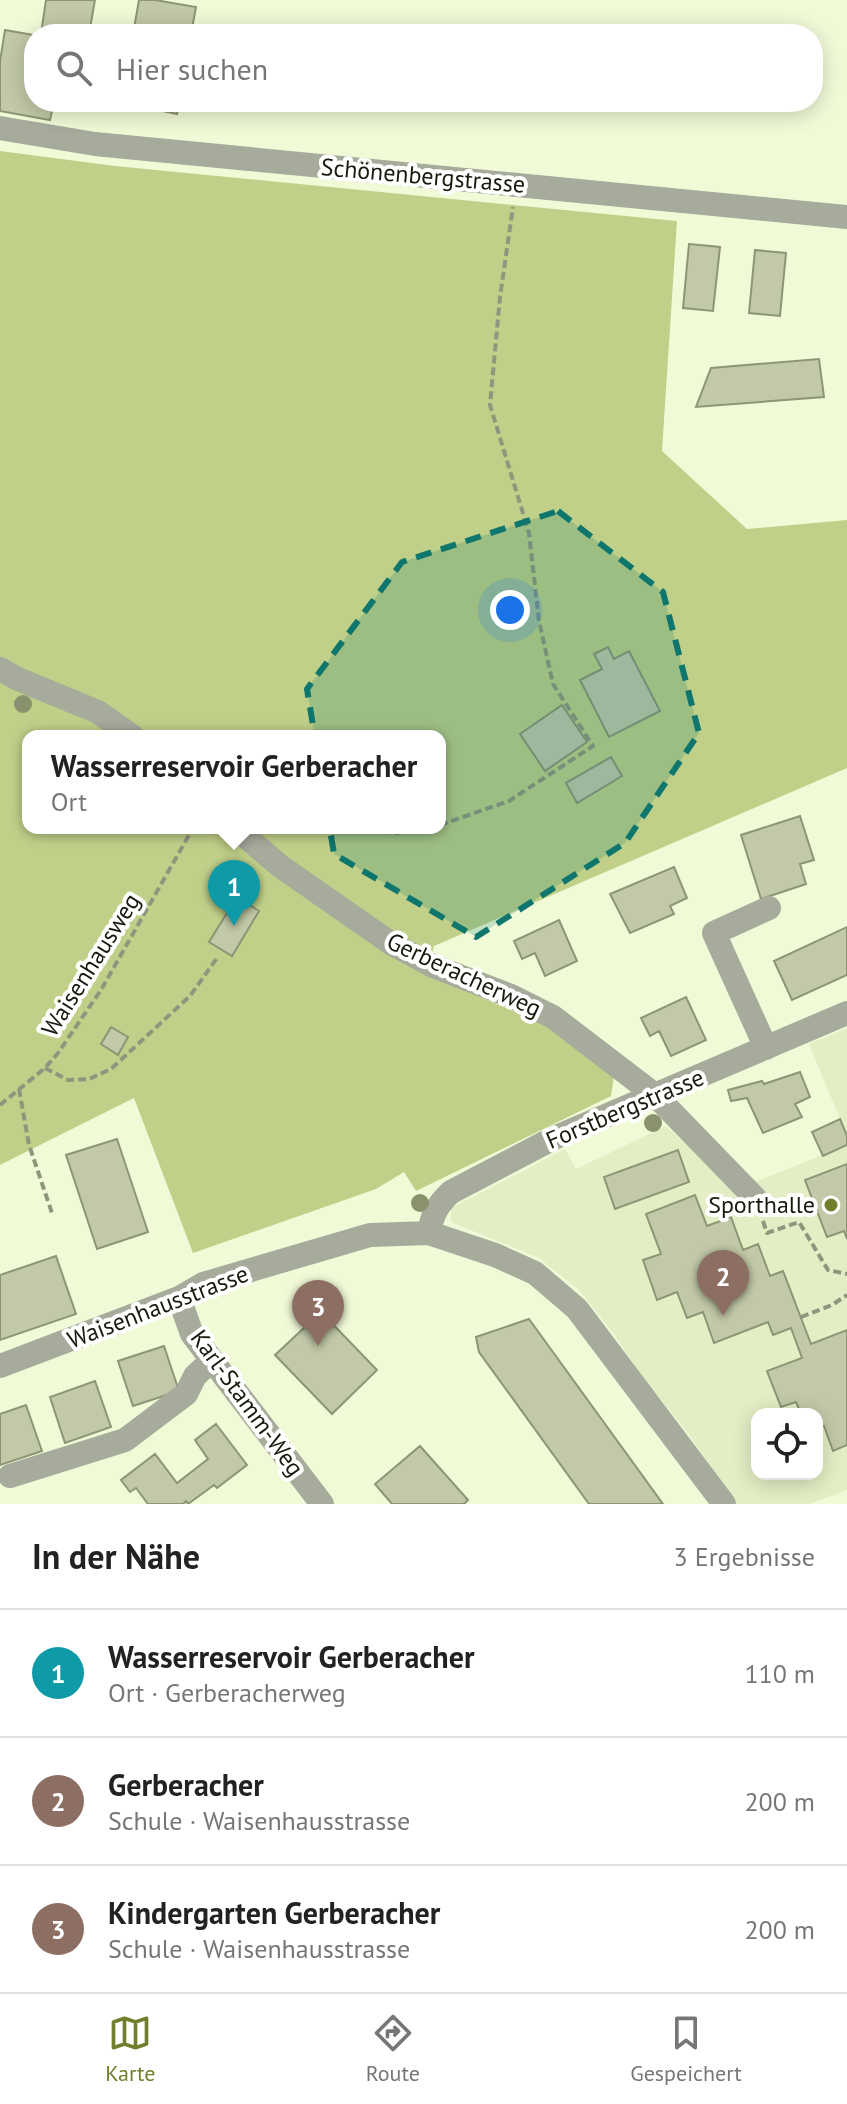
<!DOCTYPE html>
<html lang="de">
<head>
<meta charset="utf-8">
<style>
  :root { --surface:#fff; --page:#f6f6f6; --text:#222; --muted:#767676; --line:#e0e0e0; --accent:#717f2d }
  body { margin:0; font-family:"PT Sans",sans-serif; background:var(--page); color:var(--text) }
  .controls { position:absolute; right:24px; bottom:24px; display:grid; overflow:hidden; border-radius:16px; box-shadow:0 4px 20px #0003 }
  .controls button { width:72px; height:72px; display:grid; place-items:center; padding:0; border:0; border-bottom:2px solid var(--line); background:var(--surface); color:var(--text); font:40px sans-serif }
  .you { position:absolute; left:510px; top:610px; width:28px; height:28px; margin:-20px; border:6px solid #fff; border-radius:50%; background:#1a73e8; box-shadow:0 0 0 12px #1a73e833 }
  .badge { display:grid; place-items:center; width:52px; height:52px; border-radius:50%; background:var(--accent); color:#fff; font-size:26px; font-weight:700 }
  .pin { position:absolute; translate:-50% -66px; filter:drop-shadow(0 2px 4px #0008) }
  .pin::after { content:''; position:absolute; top:42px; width:28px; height:24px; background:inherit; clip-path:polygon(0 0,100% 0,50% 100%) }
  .popup { position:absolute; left:22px; top:730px; width:424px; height:104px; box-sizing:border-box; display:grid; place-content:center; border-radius:16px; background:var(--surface); filter:drop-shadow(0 2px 6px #0005); font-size:26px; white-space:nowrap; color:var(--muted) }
  .popup b { font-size:30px; color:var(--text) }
  .popup::after { content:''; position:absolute; left:50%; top:100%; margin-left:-16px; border:16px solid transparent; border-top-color:var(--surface) }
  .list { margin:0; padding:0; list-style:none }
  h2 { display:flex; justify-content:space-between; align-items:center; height:104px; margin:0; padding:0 32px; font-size:34px }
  h2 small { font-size:26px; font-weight:400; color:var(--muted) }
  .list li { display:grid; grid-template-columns:52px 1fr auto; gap:24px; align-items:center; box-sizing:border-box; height:128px; padding:0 32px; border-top:2px solid var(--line) }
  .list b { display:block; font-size:30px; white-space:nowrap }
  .list p { margin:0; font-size:26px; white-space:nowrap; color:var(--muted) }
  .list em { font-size:26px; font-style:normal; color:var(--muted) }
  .icon { flex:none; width:44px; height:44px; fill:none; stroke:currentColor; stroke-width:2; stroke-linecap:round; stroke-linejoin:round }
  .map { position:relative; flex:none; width:847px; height:1504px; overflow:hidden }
  .search { position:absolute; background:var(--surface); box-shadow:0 4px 20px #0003; left:24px; right:24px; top:24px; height:88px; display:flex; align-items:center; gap:20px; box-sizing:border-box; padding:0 28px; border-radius:32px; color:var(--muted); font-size:30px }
  .sheet { height:488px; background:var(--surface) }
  nav { display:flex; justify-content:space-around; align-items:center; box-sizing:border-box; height:112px; border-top:2px solid var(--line); background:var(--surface); font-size:22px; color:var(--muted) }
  nav a { display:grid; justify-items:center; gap:4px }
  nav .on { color:var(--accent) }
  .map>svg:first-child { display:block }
</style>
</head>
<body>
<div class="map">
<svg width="847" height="1504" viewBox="0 0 847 1504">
  <rect width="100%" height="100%" fill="#f1fad7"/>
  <path fill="#e4eec4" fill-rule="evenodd" d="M847 1028V1136L809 1044Z
    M666 1126 735 1190 847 1145V1490L810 1504H737L685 1429 644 1379 615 1336 578 1289 539 1258 451 1222V1208L565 1149 576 1169ZM757 1414H817V1474H757Z"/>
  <path fill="#c1d089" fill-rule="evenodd" d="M0 151 115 166 677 221 662 451 747 529 847 520V768L434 946 427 974 541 1023 614 1076 611 1096 416 1191 404 1172 376 1189 193 1253 134 1098 0 1165ZM28 736H440V828H28Z"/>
  <path fill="#c1c9a8" stroke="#8d9575" stroke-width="2" d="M46 0H95L89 34H41Z
    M139 0H155L196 7 191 34H133Z
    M5 30 34 35V102H54L50 120 0 111V61Z
    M54 102H93L92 108Z
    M121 102H179L177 114Z
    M689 244 720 247 713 311 683 308Z
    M755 250 786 253 780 316 749 313Z
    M819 359 824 397 696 407 711 368Z
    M608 647 614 659 629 651 660 711 609 737 580 680 602 669 594 654Z
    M562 705 587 742 545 771 520 734Z
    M611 757 622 776 577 803 566 783Z
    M800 816 814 860 800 864 806 884 761 899 741 835Z
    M674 867 687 898 670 906 674 914 630 933 610 894Z
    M237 897 259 911 232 956 209 942Z
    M559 920 577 961 545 976 535 953 522 959 514 941Z
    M847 927V975L792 1000 774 961Z
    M686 997 706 1040 671 1056 659 1031 650 1036 641 1018Z
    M111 1027 128 1037 118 1055 101 1044Z
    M800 1072 810 1097 795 1104 802 1117 763 1133 747 1098 731 1101 728 1090 762 1081 764 1084Z
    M840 1119 847 1136V1145L823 1156 812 1132Z
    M117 1139 148 1232 97 1249 66 1155Z
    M678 1150 689 1182 615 1209 604 1177Z
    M847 1164V1239L844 1231 827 1237 805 1180Z
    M695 1195 707 1226 731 1217 743 1250 758 1244 770 1276 783 1271 811 1344 847 1330V1445L833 1451 824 1426 817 1428V1414H801L796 1402 781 1407 767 1371 802 1358 791 1328 773 1335 768 1322 714 1343 703 1312 687 1318 677 1292 657 1300 643 1260 661 1254 646 1214Z
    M56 1256 76 1314 0 1340V1275Z
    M321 1312 377 1370 332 1414 275 1355Z
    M529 1319 663 1504H589L479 1352 476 1337Z
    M164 1346 179 1391 133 1406 118 1361Z
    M95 1381 111 1427 65 1443 50 1397Z
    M26 1405 42 1451 0 1465V1414Z
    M216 1424 247 1465 217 1488 214 1485 188 1504 186 1501 183 1504H148L136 1488 130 1492 121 1480 155 1454 177 1483 208 1459 195 1440Z
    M420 1446 468 1500 464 1504H392L375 1484Z"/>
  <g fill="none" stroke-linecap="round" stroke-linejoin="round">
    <path stroke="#90967d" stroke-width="4" stroke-dasharray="8 4" stroke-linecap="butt" d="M440 825 509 801 593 746 553 684 539 621 529 533 490 405 500 297 513 207
      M335 828 396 833 432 828
      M45 1068 68 1080 89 1079 111 1069 190 996 217 958
      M19 1089 29 1145 53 1216
      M0 1105 45 1068 58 1053 101 990 193 828
      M763 1221 767 1233 799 1222 828 1270 847 1274
      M801 1317 832 1305 847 1295"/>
    <path stroke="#a7ab9c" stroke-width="24" d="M0 128 95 144 847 217
      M0 669 18 679 98 712 132 736
      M236 828 280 866 392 944 433 966 511 996 553 1017 655 1095 755 1198
      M766 1048 714 933 769 908
      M429 1233C432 1215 437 1205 451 1192L556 1137 847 1013
      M179 1298 192 1334 322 1504
      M0 1366 179 1298 203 1284 370 1235 429 1233 495 1255 535 1273 577 1309 724 1504
      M10 1476 125 1440 186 1394 195 1376 212 1360"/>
  </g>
  <g fill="#8a926d">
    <circle cx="23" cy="704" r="9"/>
    <circle cx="653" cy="1123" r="9"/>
    <circle cx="420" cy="1203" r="9"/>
  </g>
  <path fill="#0f766e" fill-opacity="0.2" stroke="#0f766e" stroke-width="6" stroke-dasharray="16 10" stroke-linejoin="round" d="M558 511 663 592 699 733 625 843 476 937 334 854 307 689 402 562Z"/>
  <circle fill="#717f2d" stroke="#fff" stroke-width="3" cx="831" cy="1205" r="8"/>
  <g text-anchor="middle" stroke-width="8" stroke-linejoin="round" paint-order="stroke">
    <g font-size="24" fill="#181a0e" stroke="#fff">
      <text transform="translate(423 176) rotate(5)" y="8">Schönenbergstrasse</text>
      <text transform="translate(91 965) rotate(-58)" y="8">Waisenhausweg</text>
      <text transform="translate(464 975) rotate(25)" y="8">Gerberacherweg</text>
      <text transform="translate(625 1109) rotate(-23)" y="8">Forstbergstrasse</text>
      <text transform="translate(158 1307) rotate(-21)" y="8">Waisenhausstrasse</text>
      <text transform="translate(247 1403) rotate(54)" y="8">Karl-Stamm-Weg</text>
    </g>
    <g font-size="24" fill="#181a0e" stroke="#fff" text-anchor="end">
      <text x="815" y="1213">Sporthalle</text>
    </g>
  </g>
</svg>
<div class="controls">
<button><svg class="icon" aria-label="locate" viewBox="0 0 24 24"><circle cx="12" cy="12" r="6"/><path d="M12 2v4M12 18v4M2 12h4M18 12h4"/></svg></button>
</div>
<div class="you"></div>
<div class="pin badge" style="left:234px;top:926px;background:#0f9aa8">1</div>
<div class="popup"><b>Wasserreservoir Gerberacher</b>Ort</div>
<div class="pin badge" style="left:723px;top:1316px;background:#8d6e63">2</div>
<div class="pin badge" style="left:318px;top:1346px;background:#8d6e63">3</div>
<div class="search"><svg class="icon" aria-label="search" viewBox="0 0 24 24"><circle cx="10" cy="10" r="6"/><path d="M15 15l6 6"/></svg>Hier suchen</div>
</div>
<section class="sheet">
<h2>In der Nähe<small>3 Ergebnisse</small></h2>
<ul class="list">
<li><span class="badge" style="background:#0f9aa8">1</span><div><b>Wasserreservoir Gerberacher</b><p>Ort · Gerberacherweg</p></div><em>110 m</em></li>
<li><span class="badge" style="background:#8d6e63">2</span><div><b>Gerberacher</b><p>Schule · Waisenhausstrasse</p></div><em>200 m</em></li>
<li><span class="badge" style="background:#8d6e63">3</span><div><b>Kindergarten Gerberacher</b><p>Schule · Waisenhausstrasse</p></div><em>200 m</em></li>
</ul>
</section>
<nav>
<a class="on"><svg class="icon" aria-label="map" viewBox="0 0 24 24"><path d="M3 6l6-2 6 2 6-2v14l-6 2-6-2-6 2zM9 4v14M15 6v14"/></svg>Karte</a>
<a><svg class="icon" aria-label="directions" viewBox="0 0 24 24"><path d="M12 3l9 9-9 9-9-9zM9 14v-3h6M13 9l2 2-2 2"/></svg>Route</a>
<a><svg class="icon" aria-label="saved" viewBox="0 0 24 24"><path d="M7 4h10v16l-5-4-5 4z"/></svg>Gespeichert</a>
</nav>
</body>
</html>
